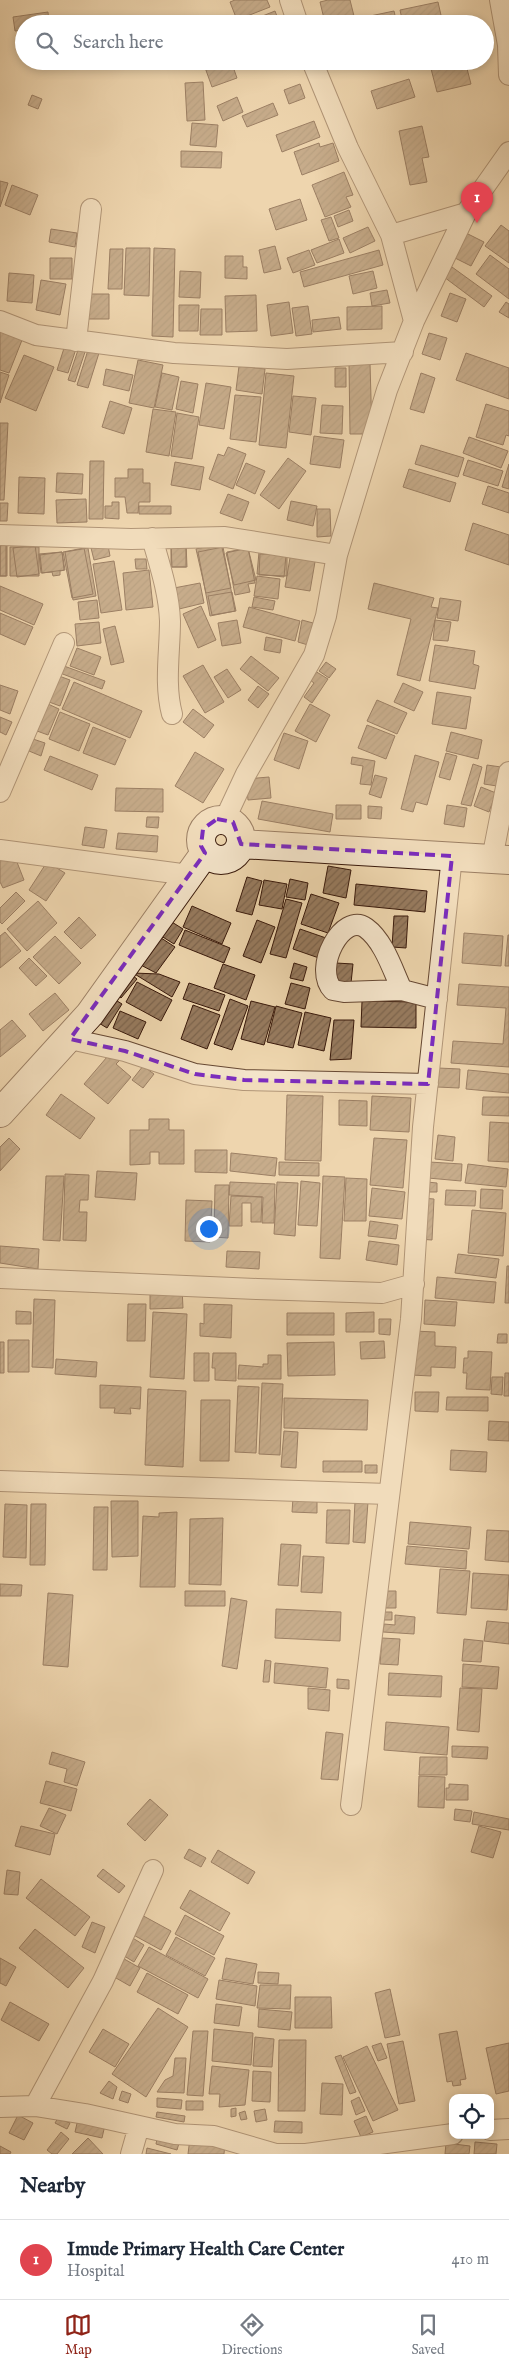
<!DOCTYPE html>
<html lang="en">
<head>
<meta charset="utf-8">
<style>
  :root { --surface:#fff; --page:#f2f2f3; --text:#1f2937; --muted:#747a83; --line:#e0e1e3; --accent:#8f2418 }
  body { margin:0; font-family:"IM FELL English",serif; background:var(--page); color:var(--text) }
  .controls { position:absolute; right:15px; bottom:15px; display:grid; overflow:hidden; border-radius:10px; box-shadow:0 2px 8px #0003 }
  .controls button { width:45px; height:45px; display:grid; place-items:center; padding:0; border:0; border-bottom:1px solid var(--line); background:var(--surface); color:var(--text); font:25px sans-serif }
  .you { position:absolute; left:208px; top:1228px; width:18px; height:18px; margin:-12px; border:4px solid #fff; border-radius:50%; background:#1a73e8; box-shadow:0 0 0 8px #1a73e833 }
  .badge { display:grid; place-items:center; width:32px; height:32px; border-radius:50%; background:var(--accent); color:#fff; font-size:16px; font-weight:700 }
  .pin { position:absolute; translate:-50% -41px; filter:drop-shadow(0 1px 2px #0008) }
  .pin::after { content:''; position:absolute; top:26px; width:18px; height:15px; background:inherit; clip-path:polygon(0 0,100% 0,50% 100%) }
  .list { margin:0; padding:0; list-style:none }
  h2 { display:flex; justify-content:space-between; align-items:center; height:65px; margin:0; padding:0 20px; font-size:21px }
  h2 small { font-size:16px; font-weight:400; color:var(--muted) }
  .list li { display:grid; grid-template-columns:32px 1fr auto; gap:15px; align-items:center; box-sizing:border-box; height:80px; padding:0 20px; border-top:1px solid var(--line) }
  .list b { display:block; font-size:19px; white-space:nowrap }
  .list p { margin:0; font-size:16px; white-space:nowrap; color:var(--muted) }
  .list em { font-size:16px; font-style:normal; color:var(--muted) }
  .icon { flex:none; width:28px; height:28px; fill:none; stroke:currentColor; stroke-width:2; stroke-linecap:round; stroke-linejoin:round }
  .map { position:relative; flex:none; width:509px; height:2154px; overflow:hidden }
  .search { position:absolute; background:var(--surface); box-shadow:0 2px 8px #0003; left:15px; right:15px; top:15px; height:55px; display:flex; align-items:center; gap:12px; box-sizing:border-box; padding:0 18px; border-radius:28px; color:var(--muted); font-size:19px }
  .sheet { height:145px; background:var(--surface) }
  nav { display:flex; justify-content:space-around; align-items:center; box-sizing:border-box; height:70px; border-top:1px solid var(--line); background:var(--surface); font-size:14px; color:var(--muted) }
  nav a { display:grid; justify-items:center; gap:2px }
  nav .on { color:var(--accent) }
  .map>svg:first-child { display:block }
</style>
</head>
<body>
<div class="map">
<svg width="509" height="2154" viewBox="0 0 509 2154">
  <defs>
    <pattern id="building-hatch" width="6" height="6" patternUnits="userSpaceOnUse" patternTransform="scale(1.25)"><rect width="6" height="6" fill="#977b5f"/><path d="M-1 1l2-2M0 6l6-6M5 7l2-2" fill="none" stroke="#7c644d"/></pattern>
  </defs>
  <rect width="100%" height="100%" fill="#eed6ae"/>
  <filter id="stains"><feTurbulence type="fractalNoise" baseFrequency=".004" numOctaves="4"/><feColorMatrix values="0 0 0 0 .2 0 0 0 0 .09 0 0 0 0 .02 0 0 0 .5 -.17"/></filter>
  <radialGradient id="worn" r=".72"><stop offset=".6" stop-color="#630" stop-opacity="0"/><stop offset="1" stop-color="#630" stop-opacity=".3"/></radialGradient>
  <path fill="url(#building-hatch)" stroke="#38180a" d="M235 0H267L270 7 237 20 230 2Z
    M328 0H350L354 16 325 23 320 2Z
    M438 2 443 24H403L400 10Z
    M275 11 280 24H251L250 21Z
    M394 11 397 24H332Z
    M48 12 49 24H24V30L15 31 13 17Z
    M231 61 237 78 212 87 203 62Z
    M429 61H465L471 84 437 92Z
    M409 79 415 97 377 109 371 91Z
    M203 82 205 120 187 121 185 83Z
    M300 84 305 98 289 104 284 90Z
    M32 95 42 99 38 109 28 105Z
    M237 97 243 112 223 121 217 106Z
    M273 103 278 115 247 127 242 116Z
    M314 121 320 137 282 152 276 135Z
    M192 123 218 125 216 147 190 145Z
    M422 126 429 157 422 158 427 182 410 185 399 131Z
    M319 143 320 147 333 143 339 161 302 175 294 152Z
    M181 151 222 152 221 168 181 167Z
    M344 172 353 195 346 197 351 207 325 217 312 185Z
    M0 181 8 183 0 207Z
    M12 185 38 195 30 215 5 205Z
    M300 199 307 220 276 230 269 209Z
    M349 210 353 221 338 227 334 216Z
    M331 217 339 238 329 241 321 220Z
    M501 225 509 231V263L485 246Z
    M368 227 375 241 350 253 343 238Z
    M51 229 77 233 75 247 49 242Z
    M466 233 484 242 471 266 453 257Z
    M339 239 344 253 317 263 311 250Z
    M275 246 281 269 264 273 259 250Z
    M126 248H150L149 296 124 295Z
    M154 248 175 249 173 337 152 336Z
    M110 249H123L122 289H108Z
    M309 250 315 265 293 273 287 258Z
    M379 250 383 265 304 287 300 272Z
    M490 255 509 269V299L476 274Z
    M225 256H243V267H247V279L225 278Z
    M50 258H72V279H50Z
    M452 267 492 296 484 307 444 277Z
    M180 271 201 272 200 298 179 297Z
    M373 271 377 288 353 294 349 276Z
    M9 273 34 275 32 303 7 301Z
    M41 280 66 284 60 315 36 310Z
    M387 290 390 303 372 306 370 293Z
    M450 293 466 299 457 322 441 316Z
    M86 294H109V319H86Z
    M256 295 257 331 226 332 225 296Z
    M289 302 293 333 271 336 267 305Z
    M506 302 509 304V318L499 312Z
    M179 305H199L198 331H179Z
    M308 306 312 334 296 336 292 308Z
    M382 306V329L347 330V307Z
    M201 309H222V335H200Z
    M339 317 341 329 313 332 312 320Z
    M0 332 24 335 9 373 0 370Z
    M429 333 447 338 440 360 422 354Z
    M66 342 77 346 68 373 57 370Z
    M79 347 86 349 75 382 68 380Z
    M88 350 99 353 88 388 77 385Z
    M466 353 509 368V399L456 380Z
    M24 355 54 367 36 411 5 398Z
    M138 360 163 365 154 408 129 403Z
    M370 363 372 434H350L349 364Z
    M239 366 265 369 262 394 236 390Z
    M335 368H346V387H335Z
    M106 369 133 375 129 391 103 385Z
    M0 372 9 375 0 403Z
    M162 373 179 377 172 410 155 407Z
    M266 373 294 376 286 448 259 445Z
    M421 373 435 378 424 413 410 409Z
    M181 381 198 384 193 413 176 409Z
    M206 383 231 387 224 429 199 425Z
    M235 395 261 397 256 442 230 439Z
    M293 396 316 398 311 435 289 432Z
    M110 401 132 408 124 434 102 427Z
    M486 404 509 411V436L506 435 503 445 476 437Z
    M322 405 343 406 342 434 320 433Z
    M153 409 176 412 169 456 146 452Z
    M177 413 199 417 192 459 171 456Z
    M0 423H8L4 500H0Z
    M314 436 344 440 340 468 310 464Z
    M469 437 508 451 501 468 463 453Z
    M421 445 464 458 458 477 415 464Z
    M228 447 246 454 233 489 209 479 218 454 224 456Z
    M288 458 306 471 279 509 260 495Z
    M468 460 503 471 498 486 463 475Z
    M90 461H104L103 519H89Z
    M175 462 204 467 200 490 171 485Z
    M246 463 265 471 255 494 236 485Z
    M509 464V489L502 487Z
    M128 469H143V483H150V502H139L138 513H127L125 497H115V478H128Z
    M409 469 456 483 450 502 403 487Z
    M57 473 83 474 82 494 56 492Z
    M19 477 45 478 44 514 18 513Z
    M488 486 509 493V513L482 504Z
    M228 494 249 502 242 521 220 513Z
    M86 499 87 522 57 523 56 500Z
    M291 501 317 506 313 526 287 520Z
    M112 502H119V519L105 518V506H112Z
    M0 503H8L7 521H0Z
    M139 506H171V514H139Z
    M317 509H330L331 536 317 537Z
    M473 523 509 535V565L465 550Z
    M171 543H186V567H171Z
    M186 543 187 567H172L171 544Z
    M221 543 231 588 206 593 196 549Z
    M0 544H7V576H0Z
    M0 545H6V576H0Z
    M35 545 39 574 17 577 13 548Z
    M108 545 110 556 94 560 91 548Z
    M10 547H39V576H10Z
    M223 547 235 611 210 616 198 552Z
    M84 548 93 594 72 598 63 552Z
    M88 548 96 596 73 600 65 552Z
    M248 548 255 583 248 584 250 592 235 595 227 552Z
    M248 548 256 580 234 585 226 553Z
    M62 552 65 570 60 571V575L53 576 52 572 41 573 39 554Z
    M62 552 64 570 42 573 40 555Z
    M259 552 286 555 284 577 257 574Z
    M291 552 316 556 310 591 285 587Z
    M260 554 287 555V576L259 575Z
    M135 559H146L147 569H136Z
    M114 561 122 610 101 613 93 564Z
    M149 570 153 607 126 610 123 573Z
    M257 576 280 579 278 599 254 596Z
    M200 583 204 603 179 609 174 588Z
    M374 583 434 598 431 607 438 608 420 681 397 675 411 619 368 609Z
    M0 586 43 604 34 625 0 610Z
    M232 592 236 611 212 615 208 596Z
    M254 597 275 601 273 610 252 607Z
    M440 598 461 601 458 621 437 618Z
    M97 600 99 618 80 620 78 602Z
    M201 606 216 640 198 648 183 614Z
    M249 607 300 621 295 641 243 627Z
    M0 613 33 627 25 645 0 634Z
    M237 620 241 643 222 646 218 623Z
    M302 620 313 623 308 645 298 642Z
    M435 620 451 622 448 641 433 640Z
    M99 622 101 643 77 646 75 624Z
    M115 626 124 662 111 665 103 629Z
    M266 637 282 640 280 653 264 650Z
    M435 645 475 651 473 664 479 666 475 689 429 681Z
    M77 648 101 657 94 675 70 666Z
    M251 656 279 678 268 691 240 669Z
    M326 662 336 669 329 678 319 671Z
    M203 665 224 702 205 713 183 676Z
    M64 666 105 681 102 689 60 673Z
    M227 669 241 690 228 698 214 677Z
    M315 671 328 679 312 703 304 697 314 683 310 680Z
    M59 676 70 680 60 706 49 702Z
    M74 682 142 711 130 738 62 709Z
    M403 683 423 692 414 711 394 702Z
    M0 685 18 691 10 714 0 710Z
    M258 686 269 694 258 708 248 700Z
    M437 692 471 697 466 729 432 724Z
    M377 700 407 713 397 734 367 721Z
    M48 704 59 709 48 735 37 731Z
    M310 704 330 715 316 742 295 731Z
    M193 709 214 725 204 738 183 722Z
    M60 712 90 724 79 751 49 739Z
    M0 717 12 722 6 735 0 732Z
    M367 725 395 736 386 759 358 748Z
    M93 727 126 740 115 765 83 753Z
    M451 732 482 740 478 759 446 751Z
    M284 733 308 741 299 769 274 760Z
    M33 739 45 743 41 756 29 751Z
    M195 752 224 769 203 803 175 786Z
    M446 753 457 756 450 780 439 777Z
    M415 755 439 762 427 805 416 802 413 812 401 809Z
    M50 756 98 775 92 790 44 770Z
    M352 757 375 761 371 785 360 784 363 766 351 764Z
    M473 764 482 767 471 806 461 804Z
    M487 765 501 767 497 786 484 784Z
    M375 775 387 778 381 798 369 794Z
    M269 777 271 798 248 800 246 779Z
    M481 787 496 793 489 812 474 806Z
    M116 788 163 789V812L115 811Z
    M262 801 333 814 330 832 258 819Z
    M336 805H361V819H336Z
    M447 805 467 808 464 827 444 824Z
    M368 806 382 807 381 819 368 818Z
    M147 817H159L158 828 146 827Z
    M85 827 107 830 104 848 82 845Z
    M118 833 158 836 157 852 116 849Z
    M13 852 24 880 3 888 0 882V857Z
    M47 862 65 873 46 901 29 890Z
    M328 866 351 870 346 898 323 893Z
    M247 877 262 881 252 915 236 911Z
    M290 879 308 883 305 900 286 897Z
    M264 880 287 884 282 909 259 905Z
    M356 884 427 891 425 912 354 905Z
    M16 892 25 901 2 924 0 922V908Z
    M311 894 339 903 328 933 301 924Z
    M286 899 302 903 286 958 270 954Z
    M38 901 57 923 27 951 7 929Z
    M192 906 231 923 222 944 183 927Z
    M394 916H408L406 948 392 947Z
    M79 917 96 935 81 949 64 932Z
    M167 919 183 929 174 944 158 934Z
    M257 920 275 927 261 963 243 956Z
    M300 929 326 938 319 958 293 949Z
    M185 930 230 948 224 963 179 945Z
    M5 932 21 951 0 968V936Z
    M464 933 503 936 501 966 462 963Z
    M155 934 175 947 156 973 137 963Z
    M508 935H509V966H505Z
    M55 936 81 963 59 984 33 957Z
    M29 958 47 976 36 986 19 968Z
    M294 963 307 967 303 981 290 978Z
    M336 963 353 964 351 983 334 981Z
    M223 964 255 975 246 1000 214 988Z
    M128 972 137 979 121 998 112 991Z
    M133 973 159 974 180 982 172 997Z
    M137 982 172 1000 161 1021 126 1002Z
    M189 983 225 995 219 1011 183 999Z
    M291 983 310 988 305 1009 285 1004Z
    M459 984 509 987V1067L451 1063 453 1041 503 1044 506 1008 457 1005Z
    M55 993 69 1010 43 1031 29 1014Z
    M109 996 122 1004 107 1028 94 1020Z
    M230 999 248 1006 232 1050 214 1044Z
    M251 1001 275 1007 264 1045 241 1039Z
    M362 1001 416 1002V1028L361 1027Z
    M193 1005 220 1015 207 1049 181 1039Z
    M276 1006 302 1013 293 1048 267 1042Z
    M120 1011 146 1022 138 1039 113 1028Z
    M305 1012 331 1018 324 1051 298 1045Z
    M12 1020 26 1036 0 1057V1030Z
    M334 1020H354L351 1059 330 1060Z
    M113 1055 120 1060 116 1064 131 1077 108 1104 84 1084 107 1057 110 1059Z
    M143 1066 154 1074 143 1088 132 1080Z
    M438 1068 460 1069 459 1088 437 1087Z
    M468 1070 509 1074V1093L466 1089Z
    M61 1094 95 1118 80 1139 46 1115Z
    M287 1095 323 1096 321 1161 285 1160Z
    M372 1096 411 1098 409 1132 370 1130Z
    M483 1097H509V1116L482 1115Z
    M339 1100 367 1101V1126L339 1125Z
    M149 1119H169V1130H184V1164H159V1152H150V1164L130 1165V1130H149Z
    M490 1122 509 1123V1162L488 1161Z
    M438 1135 455 1137 453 1161 435 1159Z
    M9 1138 20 1149 0 1171V1147Z
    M374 1138 407 1140 403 1188 370 1185Z
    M195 1150H227V1173L195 1172Z
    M231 1153 277 1158 275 1176 230 1171Z
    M279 1162 319 1163V1176L279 1175Z
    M429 1162 462 1164 461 1181 428 1178Z
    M468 1164 508 1169 506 1187 465 1183Z
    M97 1171 137 1173 135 1200 95 1197Z
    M65 1174 89 1175 88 1200H80L79 1212H87L86 1241 63 1240Z
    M46 1176H64L60 1241 43 1240Z
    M323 1176 345 1177 340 1259 320 1258Z
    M346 1178 367 1179 366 1221H344Z
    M301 1181 320 1183 317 1226 298 1225Z
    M230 1182 275 1184 274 1223H262L263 1197 229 1195Z
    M277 1182 298 1183 295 1236 274 1234Z
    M427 1182 437 1183V1192H427Z
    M215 1185H229L228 1238 214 1237Z
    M372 1188 405 1192 402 1219 369 1216Z
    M481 1189 503 1190 502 1209 480 1208Z
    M446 1190 476 1191 475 1206 445 1205Z
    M231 1196 262 1197 261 1222H251V1203H242V1226H229Z
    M421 1198 434 1199 432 1240 418 1239Z
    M186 1200 212 1201 210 1242 185 1241Z
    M472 1210 506 1213 503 1256 468 1253Z
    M370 1221 398 1225 396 1239 368 1236Z
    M369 1241 399 1245 397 1265 366 1260Z
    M0 1246 39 1249 38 1269 0 1263Z
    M227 1251 260 1252 259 1269 226 1267Z
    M458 1254 499 1259 496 1278 455 1273Z
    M507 1266H509V1303H505Z
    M437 1277 496 1282 494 1303 435 1298Z
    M182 1288 183 1308 150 1309V1289Z
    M34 1299 55 1300 53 1368 32 1367Z
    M425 1300 457 1302 455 1326 424 1324Z
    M128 1304H146L145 1341H127Z
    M204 1304 232 1305 231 1338 200 1336V1323L204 1324Z
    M16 1311 31 1312V1324H16Z
    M153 1312 187 1314 184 1379 150 1377Z
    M374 1312V1332H346V1313Z
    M287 1313H334V1335H287Z
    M379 1319H391L390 1335 379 1334Z
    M414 1331 435 1332V1346L456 1347 455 1368 431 1367V1376L411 1375Z
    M498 1334H507V1343H497Z
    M8 1340H29V1372H8Z
    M384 1341 385 1358 361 1359 360 1342Z
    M0 1342H4V1373H0Z
    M334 1342 335 1375 288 1376 287 1343Z
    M468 1351 492 1352 490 1390 466 1389 467 1373H463L464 1358H468Z
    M194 1353H209V1381H194Z
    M213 1353H236V1381L215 1380V1368H212Z
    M268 1355H281V1379H238L239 1365 263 1367V1364H268Z
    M56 1359 97 1362 96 1377 55 1374Z
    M505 1373H509V1396H504Z
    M492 1377H503L502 1395 491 1394Z
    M262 1383 283 1384 280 1455 259 1454Z
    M100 1385 141 1387 140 1409 130 1408 131 1414 114 1413 115 1408H100Z
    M238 1386 259 1387 256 1453 235 1452Z
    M148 1389 186 1391 183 1467 145 1465Z
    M415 1392H439L438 1412 415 1411Z
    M447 1397H488V1411L446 1410Z
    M284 1398 368 1400 367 1430 284 1428Z
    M201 1400H230L229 1461H200Z
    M489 1421 509 1422V1441L488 1440Z
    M284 1431 298 1432 296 1468 281 1467Z
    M451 1450 487 1452 486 1472 450 1470Z
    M323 1461H362V1472H323Z
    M365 1465H377V1473H365Z
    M293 1498 317 1499V1513L292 1512Z
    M111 1501H138V1556L112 1557Z
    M355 1501 368 1502 365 1543 353 1542Z
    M5 1504 27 1505 26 1558 3 1557Z
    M31 1504H46L45 1565H30Z
    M94 1507H108L107 1570H93Z
    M327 1510H350L349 1544 326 1543Z
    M177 1512 175 1587H140L143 1516 159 1517V1513Z
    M223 1518 221 1585 189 1584 190 1519Z
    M410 1522 471 1527 469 1549 408 1544Z
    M487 1530 509 1531V1562L485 1560Z
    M281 1544 301 1545 298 1586 278 1585Z
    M407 1546 467 1551 466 1569 405 1564Z
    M303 1556 324 1557 322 1593 301 1592Z
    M440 1569 470 1571 466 1615 437 1613Z
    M473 1573 509 1575 507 1610 471 1608Z
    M0 1584 22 1585 21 1596H0Z
    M185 1591H225V1606H185Z
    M382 1591H396V1608H382Z
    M48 1593 73 1595 68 1667 43 1665Z
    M231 1598 247 1601 237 1669 222 1666Z
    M276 1609 341 1612 340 1641 275 1638Z
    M381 1612H392V1620H381Z
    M395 1615 415 1617 414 1634 383 1632 384 1624 395 1625Z
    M487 1621 509 1623V1644L484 1641Z
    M382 1638 400 1639 398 1665 380 1664Z
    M464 1639 483 1641 481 1662 462 1661Z
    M265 1660 271 1661 269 1682H263Z
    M275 1663 328 1668 326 1688 274 1683Z
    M463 1664 499 1667 497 1689 462 1687Z
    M389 1673 442 1676 441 1697 388 1695Z
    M337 1679 349 1680V1689L337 1688Z
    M308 1688 330 1690 329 1711 308 1709Z
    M460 1688 482 1689 479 1732 457 1730Z
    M386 1722 449 1727 447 1755 384 1750Z
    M326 1732 343 1734 338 1780 321 1779Z
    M452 1746 488 1747 487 1759 452 1757Z
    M52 1752 85 1762 77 1786 64 1782 67 1769 49 1764Z
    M420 1757H447V1775H419Z
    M419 1776 445 1777 444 1808 418 1807Z
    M46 1781 77 1789 71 1811 40 1803Z
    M449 1784 468 1785V1800H446V1788H449Z
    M150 1799 168 1815 145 1841 127 1824Z
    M49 1808 66 1815 57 1834 40 1826Z
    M455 1809 472 1811 470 1822 454 1820Z
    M474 1812 509 1819V1830L472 1824Z
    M21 1826 55 1834 50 1855 15 1846Z
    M479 1826 501 1832 493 1858 471 1852Z
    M189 1849 206 1858 201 1867 184 1858Z
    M218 1850 255 1872 248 1884 211 1862Z
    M103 1869 125 1886 119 1893 97 1876Z
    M7 1870 20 1872 18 1895 4 1894Z
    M41 1879 90 1917 75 1936 26 1898Z
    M190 1890 230 1913 220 1931 180 1908Z
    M138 1913 171 1931 161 1950 128 1932Z
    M185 1915 224 1936 214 1955 175 1934Z
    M92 1922 105 1927 95 1953 82 1947Z
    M35 1929 84 1968 68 1988 19 1948Z
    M131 1937 144 1945 134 1962 121 1954Z
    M176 1937 215 1958 205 1976 166 1955Z
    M149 1947 208 1979 198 1998 138 1966Z
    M119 1956 140 1968 130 1986 109 1974Z
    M0 1958 16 1967 6 1986 0 1983Z
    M226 1958 257 1964 253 1984 222 1979Z
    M258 1972 279 1973 278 1984 258 1983Z
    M147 1973 188 1995 178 2014 137 1992Z
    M219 1980 257 1986 255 2006 216 1999Z
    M260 1985H291L290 2009 257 2008Z
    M390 1989 400 2035 385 2038 375 1993Z
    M295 1997H331L332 2028H295Z
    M10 2002 49 2024 39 2041 1 2020Z
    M216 2004 242 2007 239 2026 214 2023Z
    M158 2008 188 2027 146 2097 112 2074Z
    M259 2009 292 2012 290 2030 258 2027Z
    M103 2029 129 2044 115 2067 89 2052Z
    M214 2029 253 2033 251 2065 212 2061Z
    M193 2031H208L203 2096 187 2095Z
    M457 2031 466 2079 460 2080 461 2085 453 2086 452 2081 447 2082 439 2034Z
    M255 2037 274 2039 272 2067 253 2066Z
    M279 2040H306L305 2111H278Z
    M403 2041 415 2101 399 2104 387 2044Z
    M381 2043 387 2058 378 2061 372 2046Z
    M509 2043V2091L496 2094 486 2048Z
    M367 2046 398 2110 373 2121 343 2057Z
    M341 2055 356 2092 350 2094 335 2057Z
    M175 2058H186L184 2093 157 2092 165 2080 173 2076Z
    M212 2066 249 2070 245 2105 219 2107 220 2094H209Z
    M253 2071 271 2072 270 2102 252 2101Z
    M109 2081 117 2087 113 2099 100 2093Z
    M322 2083 343 2084 342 2115 320 2114Z
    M122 2091 131 2094 128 2103 119 2100Z
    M359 2097 365 2111 356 2115 351 2101Z
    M157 2098 182 2100 181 2109 157 2107Z
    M186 2101H203V2110H186Z
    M236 2108V2116L231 2117V2109Z
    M265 2109 267 2120 256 2122 254 2111Z
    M245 2111 247 2119 241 2120 239 2113Z
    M157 2112 185 2116 184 2122 156 2117Z
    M18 2115 33 2123 24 2140 9 2133Z
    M366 2116 373 2132 361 2137 354 2121Z
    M58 2118 70 2123 67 2129 55 2123Z
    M78 2119 105 2125 102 2138 75 2132Z
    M275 2121 302 2122V2133L274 2132Z
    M61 2132 69 2139 57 2154H52L47 2150Z
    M158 2134 180 2140 177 2150 156 2144Z
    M88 2138 103 2154H72Z
    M190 2138 225 2143 224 2154H188Z
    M475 2142 497 2144 496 2154H474Z
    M446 2143 470 2146 469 2154H445Z
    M0 2146 11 2152 10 2154H0Z
    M147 2148 171 2154H146Z"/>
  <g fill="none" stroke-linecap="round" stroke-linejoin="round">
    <g stroke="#664833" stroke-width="22">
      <path id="street" d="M290 0 298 24
        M500 0 508 45 509 75
        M312 61 348 148 391 235 414 321
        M391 235 466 213
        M0 321 36 335 174 353 287 359 403 352
        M76 341 91 209
        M0 535 131 539 225 537 337 555
        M152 538C160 566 169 593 170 621 170 652 164 684 172 714
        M0 792 64 643
        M225 819 246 774 314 655 326 616 337 555 387 390 414 321 466 213 509 152
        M0 850 189 875
        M492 859 509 772
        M402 990C393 971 384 941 366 928 343 911 312 968 333 990L344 992 402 990 437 999
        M70 1039 125 1051 195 1074 244 1080 428 1084
        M0 1278 257 1289 382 1293 414 1284
        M0 1481 388 1494
        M351 1805 411 1319 423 1127 452 856
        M35 2106 103 1981 153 1870
        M0 2107 35 2106 85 2114 175 2134 214 2136 276 2154H306L453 2134
        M490 2130 509 2129
        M131 2154 139 2126"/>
    </g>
    <g stroke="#38180a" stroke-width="30">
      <path id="secondary" d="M201 840a20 20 0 1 1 40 0a20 20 0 1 1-40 0Z
        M241 844 509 860
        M0 1113 90 1014 205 853"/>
    </g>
    <use href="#street" stroke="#f4e4ca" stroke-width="20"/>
    <use href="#secondary" stroke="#f4e4ca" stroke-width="28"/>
  </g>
  <path d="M0 0H509V2154H0ZM217 819 233 822 241 844 452 856 428 1084 244 1080 195 1074 125 1051 70 1039 205 853 201 846 203 829Z" fill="#eed6ae" fill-opacity=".55" fill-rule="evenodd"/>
  <path fill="none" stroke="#7b2cbf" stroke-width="4" stroke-dasharray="10 6" stroke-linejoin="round" d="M217 819 233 822 241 844 452 856 428 1084 244 1080 195 1074 125 1051 70 1039 205 853 201 846 203 829Z"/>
  <rect width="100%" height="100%" filter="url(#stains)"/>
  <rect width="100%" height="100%" fill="url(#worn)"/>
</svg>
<div class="controls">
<button><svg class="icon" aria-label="locate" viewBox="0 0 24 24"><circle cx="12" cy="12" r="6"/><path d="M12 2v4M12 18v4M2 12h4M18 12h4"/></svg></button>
</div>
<div class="you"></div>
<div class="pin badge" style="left:477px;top:223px;background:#e0444e">1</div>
<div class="search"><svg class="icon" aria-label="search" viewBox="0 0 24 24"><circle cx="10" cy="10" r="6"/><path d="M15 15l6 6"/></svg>Search here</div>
</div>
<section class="sheet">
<h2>Nearby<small></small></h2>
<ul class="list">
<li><span class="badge" style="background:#e0444e">1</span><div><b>Imude Primary Health Care Center</b><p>Hospital</p></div><em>410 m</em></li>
</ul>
</section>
<nav>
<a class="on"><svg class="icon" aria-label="map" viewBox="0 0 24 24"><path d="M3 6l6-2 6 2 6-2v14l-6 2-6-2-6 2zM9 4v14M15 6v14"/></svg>Map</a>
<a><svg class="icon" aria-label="directions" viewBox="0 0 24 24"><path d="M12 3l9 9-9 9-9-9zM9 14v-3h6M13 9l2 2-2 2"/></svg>Directions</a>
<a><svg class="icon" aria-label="saved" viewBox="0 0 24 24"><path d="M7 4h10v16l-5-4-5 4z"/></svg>Saved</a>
</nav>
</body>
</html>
